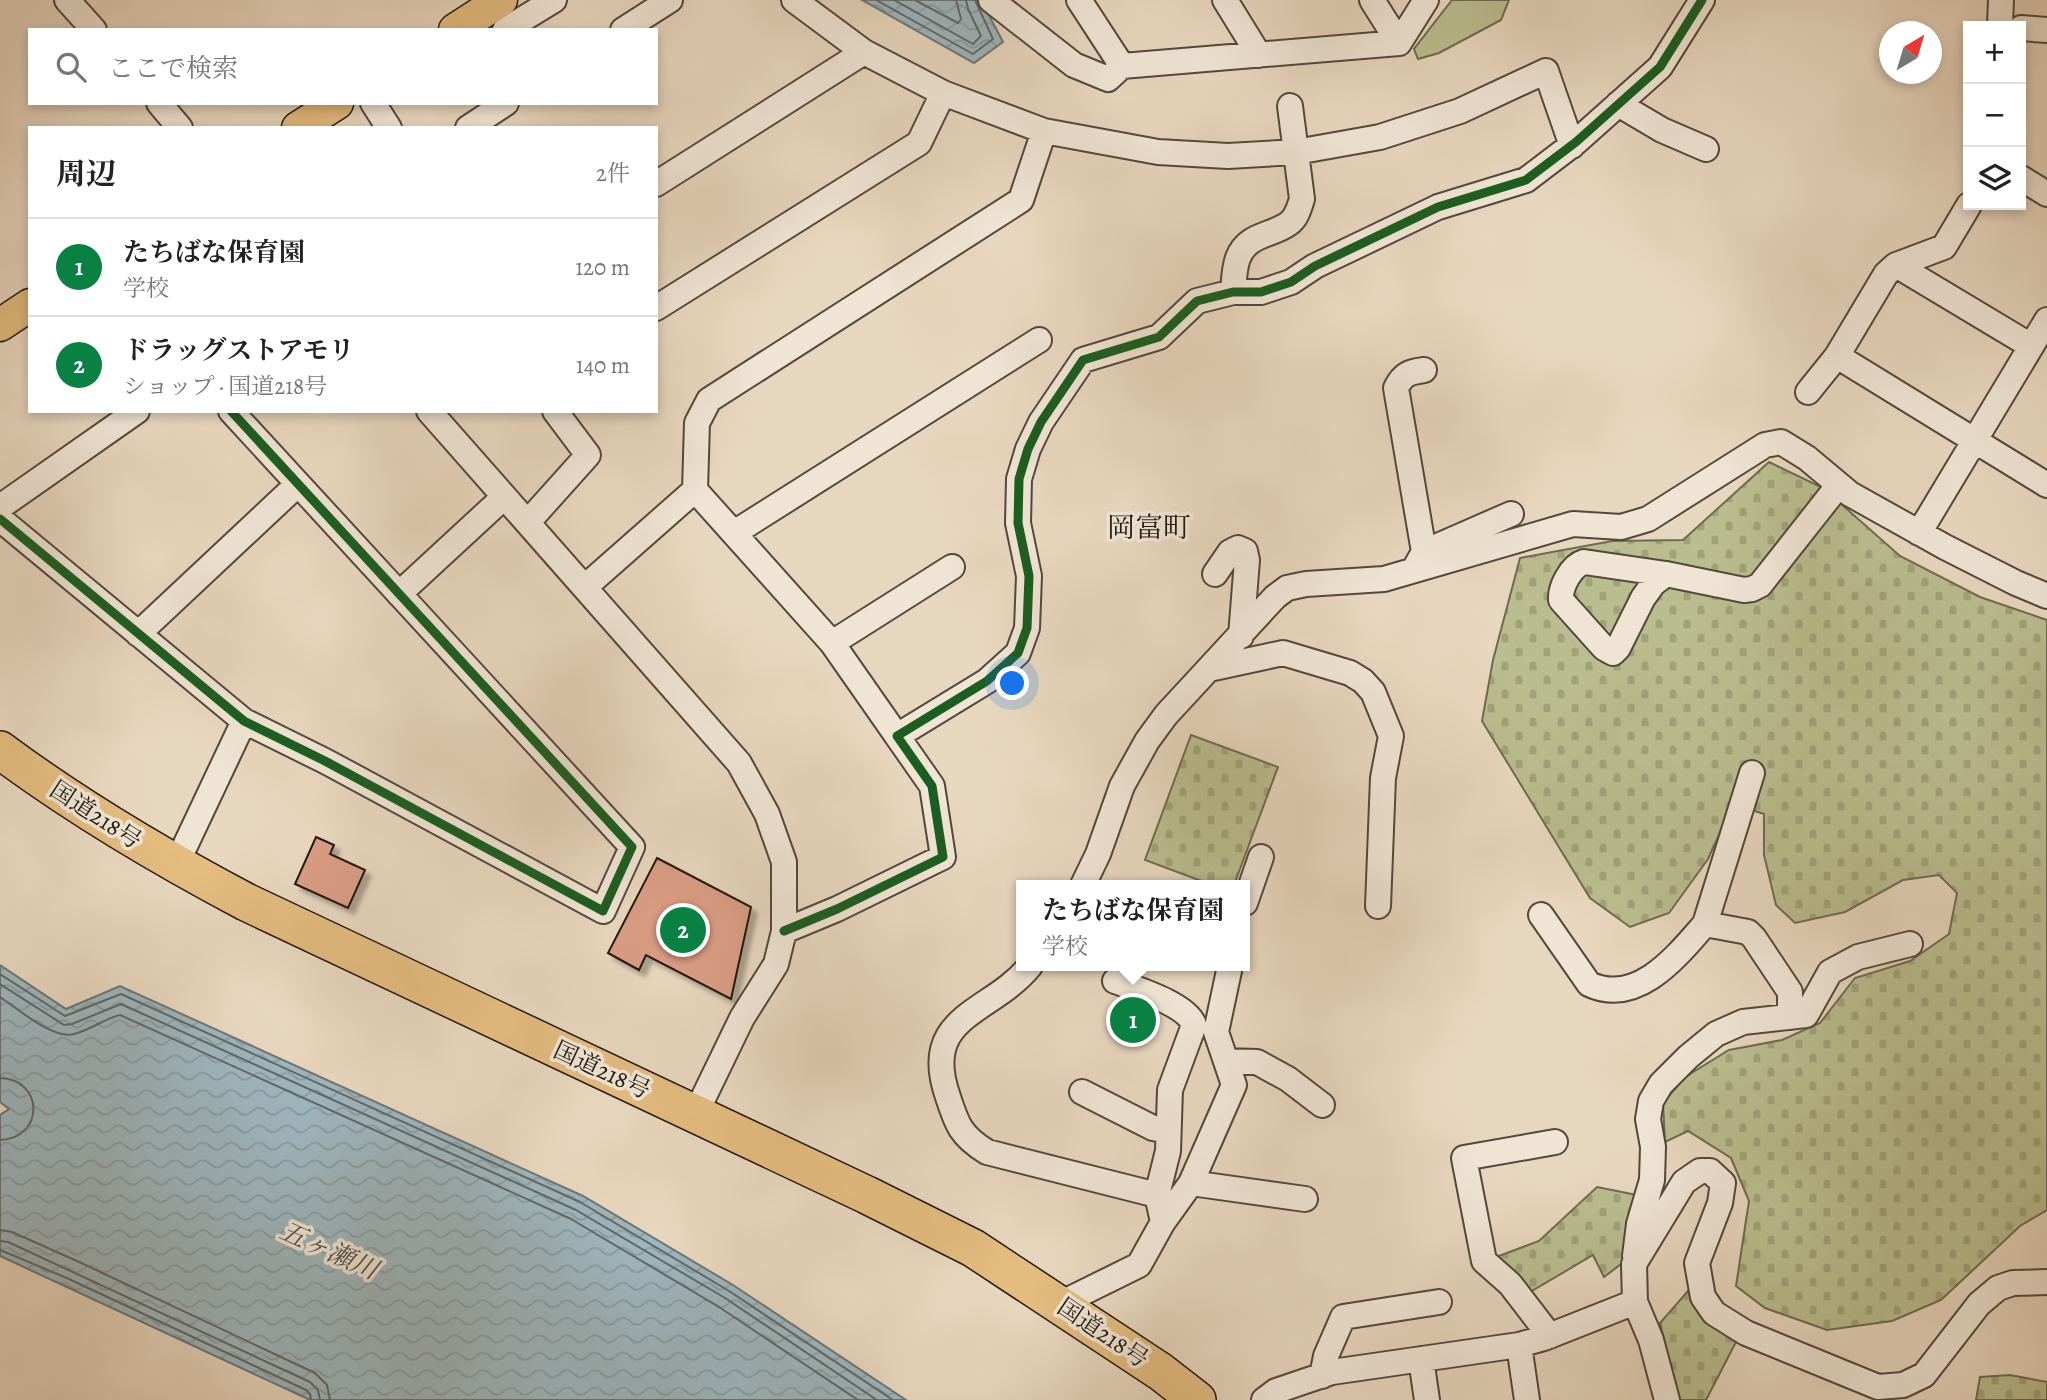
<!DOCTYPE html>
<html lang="ja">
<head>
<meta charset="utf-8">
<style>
  :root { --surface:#fff; --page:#f2f2f2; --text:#222; --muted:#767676; --line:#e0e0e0; --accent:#0b8043 }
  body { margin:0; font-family:Alegreya,"Noto Serif JP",serif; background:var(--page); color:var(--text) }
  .controls { position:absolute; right:21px; top:21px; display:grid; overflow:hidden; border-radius:0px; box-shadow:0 4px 10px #0003 }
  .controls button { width:63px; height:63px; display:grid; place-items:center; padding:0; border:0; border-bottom:2px solid var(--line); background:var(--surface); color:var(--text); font:35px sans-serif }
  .compass { position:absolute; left:1879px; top:21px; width:63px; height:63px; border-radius:50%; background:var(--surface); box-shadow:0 4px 10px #0003; rotate:38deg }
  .you { position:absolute; left:1013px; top:684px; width:24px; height:24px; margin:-18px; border:5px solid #fff; border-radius:50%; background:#1a73e8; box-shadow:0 0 0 10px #1a73e833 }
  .badge { display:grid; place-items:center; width:46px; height:46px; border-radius:50%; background:var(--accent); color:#fff; font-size:23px; font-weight:700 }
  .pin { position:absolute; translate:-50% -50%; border:4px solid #fff; box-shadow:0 2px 7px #0006 }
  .popup { position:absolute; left:1016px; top:880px; width:234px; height:91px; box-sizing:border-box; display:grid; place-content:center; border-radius:0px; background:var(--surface); filter:drop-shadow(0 2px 5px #0005); font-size:23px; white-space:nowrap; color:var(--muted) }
  .popup b { font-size:26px; color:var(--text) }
  .popup::after { content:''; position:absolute; left:50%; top:100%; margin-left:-14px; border:14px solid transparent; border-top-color:var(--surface) }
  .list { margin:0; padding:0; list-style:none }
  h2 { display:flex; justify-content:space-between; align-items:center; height:91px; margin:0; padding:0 28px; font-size:30px }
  h2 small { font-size:23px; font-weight:400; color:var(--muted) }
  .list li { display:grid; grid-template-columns:46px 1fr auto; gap:21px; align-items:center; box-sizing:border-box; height:98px; padding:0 28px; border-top:2px solid var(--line) }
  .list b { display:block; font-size:26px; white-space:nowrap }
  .list p { margin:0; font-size:23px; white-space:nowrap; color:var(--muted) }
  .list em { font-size:23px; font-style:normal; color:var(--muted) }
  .icon { flex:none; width:38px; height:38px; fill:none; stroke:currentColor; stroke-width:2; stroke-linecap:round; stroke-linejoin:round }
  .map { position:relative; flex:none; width:2047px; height:1400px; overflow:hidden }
  .search { position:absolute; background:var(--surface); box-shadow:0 4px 10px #0003; left:28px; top:28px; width:630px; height:77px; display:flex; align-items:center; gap:18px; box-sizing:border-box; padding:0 24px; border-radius:0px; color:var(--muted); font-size:26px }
  .panel { position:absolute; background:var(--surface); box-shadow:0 4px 10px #0003; left:28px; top:126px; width:630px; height:287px; border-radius:0px }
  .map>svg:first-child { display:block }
</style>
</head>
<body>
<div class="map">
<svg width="2047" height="1400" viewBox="0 0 2047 1400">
  <defs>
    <pattern id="cemetery-stones" width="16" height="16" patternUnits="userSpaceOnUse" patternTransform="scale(1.75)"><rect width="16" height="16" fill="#babd8f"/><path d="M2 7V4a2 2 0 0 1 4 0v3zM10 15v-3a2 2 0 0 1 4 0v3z" fill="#a0a27a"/></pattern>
    <pattern id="water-waves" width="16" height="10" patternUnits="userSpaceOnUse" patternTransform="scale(1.75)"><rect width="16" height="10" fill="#9eb6be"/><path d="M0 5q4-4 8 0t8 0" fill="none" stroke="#889ca2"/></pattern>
    <filter id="shadow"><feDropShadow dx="6" dy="6" stdDeviation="2" flood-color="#0004"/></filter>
  </defs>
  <rect width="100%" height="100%" fill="#e8d7bf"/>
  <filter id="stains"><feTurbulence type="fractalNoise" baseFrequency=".00286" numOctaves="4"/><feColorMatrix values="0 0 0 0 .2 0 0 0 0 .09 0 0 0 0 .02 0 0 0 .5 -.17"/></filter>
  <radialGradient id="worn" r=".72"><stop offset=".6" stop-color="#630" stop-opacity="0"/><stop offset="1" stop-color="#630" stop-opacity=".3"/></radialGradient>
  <path fill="url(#cemetery-stones)" stroke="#6e6b50" stroke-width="2" d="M1769 462 1823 488 1900 556 1980 597 2047 620V1210L2020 1226 1941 1300 1892 1321 1827 1330 1765 1308 1736 1286 1749 1201 1731 1158 1688 1131 1665 1142 1663 1103 1685 1077 1729 1050 1782 1040 1820 1023 1855 978 1910 961 1949 934 1957 893 1939 875 1903 880 1845 912 1795 923 1776 905 1764 855V814L1733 804 1708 859 1669 913 1630 927 1590 898 1482 721 1493 660 1520 558 1612 541 1683 540Z
    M1191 735 1278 767 1234 885H1212L1145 860Z
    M1597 1187 1637 1195 1625 1261 1604 1277 1593 1255 1525 1295 1496 1257 1539 1241Z
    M1688 1291 1705 1319 1737 1340 1706 1400H1679L1660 1323Z
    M2010 1375 2047 1382V1400H1976L1980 1377Z"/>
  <path fill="#babd8f" stroke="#6e6b50" stroke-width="2" d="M1452 0H1509L1501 20 1439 53 1418 59 1414 49Z"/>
  <path fill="url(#water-waves)" stroke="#6c7778" stroke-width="2" d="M862 0H981L1003 42 974 63Z
    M0 965 66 1009 120 986 583 1196 733 1285 906 1400H310L0 1256V1115L9 1109 0 1102Z"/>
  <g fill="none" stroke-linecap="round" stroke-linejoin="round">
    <path stroke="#606867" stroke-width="2" d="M876 0 973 54 993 39 975 0
      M894 0 973 44 981 36 968 9 966 0
      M915 0 958 23 961 19 956 0
      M0 974 65 1016 121 994 580 1202 729 1291 893 1400
      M0 984 64 1025 72 1024 121 1004 576 1210 725 1298 877 1400
      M0 997C17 1008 53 1040 74 1034 90 1030 104 1019 120 1015L571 1219 719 1307 858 1400
      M0 1078C44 1079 45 1138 0 1140
      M0 1230 12 1232 77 1261 315 1373 327 1385 330 1400
      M0 1241 8 1242 310 1382 318 1390 320 1400
      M0 1250 69 1279 306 1390 310 1394 311 1400"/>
  </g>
  <path fill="#da9d84" stroke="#211910" stroke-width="2" filter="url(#shadow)" d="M316 837 334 845 330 854 365 870 348 908 295 884Z
    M657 858 751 907 731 999 646 955 639 970 608 953Z"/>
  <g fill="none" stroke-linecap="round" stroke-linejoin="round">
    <g stroke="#53483c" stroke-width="28">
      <path id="minor" d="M67 0 94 30
        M991 0 1074 65 1108 79 1122 66
        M1079 0 1122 66 1399 43 1426 0
        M1225 0 1259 55
        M1372 0 1399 43
        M2000 26 2001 0
        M2021 28 2047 30
        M505 30 554 0
        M623 30 670 0
        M943 93 1044 131 1158 152 1228 156 1296 152 1380 137 1460 111 1546 71 1572 146
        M159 103 180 128
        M373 103 389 128
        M1618 104 1662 130 1706 149
        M468 128 506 103
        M2021 178 2047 194
        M656 184 864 52
        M1896 265 2031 346
        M1233 292C1234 281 1234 268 1238 258 1247 234 1271 236 1288 224 1297 218 1299 208 1302 199L1290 106
        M656 308 919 143 943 93 864 52 794 0
        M1837 356 2047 485
        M1808 392 1837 356 1886 274 1896 265 1944 247 1969 205
        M429 411 739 763 767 814 784 862V931L776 964 742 1018 695 1115
        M695 490 832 643 897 736
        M0 507 137 411
        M0 519 244 721 325 761 603 911 632 847 231 411
        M528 522 588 455 555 411
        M734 533 1039 340
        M1919 533 2047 320
        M1424 552 1396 388C1403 374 1409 372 1424 370
        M1416 566 1424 552 1511 514
        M1215 574 1230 552 1238 548 1245 551 1247 560 1241 636
        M1666 574 1653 584 1643 598 1618 648 1613 653 1604 648 1561 600C1560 587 1571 566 1584 562L1666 574 1744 590 1752 589 1760 585 1838 486
        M585 587 695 490 697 423 709 400 1021 200 1044 131
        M399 594 504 497
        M138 634 298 484
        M832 643 952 567
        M1209 669 1283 653 1350 673 1363 681 1373 692 1391 736 1383 778 1378 906
        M176 865 244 721
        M1083 885 1098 854 1122 786 1147 741 1166 715 1275 597 1287 588 1306 584 1384 579 1573 524 1621 527 1648 519 1765 445 1781 442 1807 458 1850 494 1945 547 2016 583 2047 596
        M1245 903 1261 857
        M1541 915 1589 984C1637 1007 1677 956 1705 924L1748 932 1754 938 1790 992V1017
        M1705 924 1752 773
        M784 931 837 909 943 857 932 786 897 736 987 681 1018 653 1027 628 1029 576 1018 523 1019 479 1028 449 1041 422 1083 360 1159 337 1197 301 1233 292H1261L1291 282 1315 266 1438 207 1526 180 1576 142 1660 67 1702 0
        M1030 966C991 1014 919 1015 948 1097 957 1125 961 1136 987 1152L1157 1195 1163 1222 1139 1265 1060 1304
        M1115 981C1136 989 1187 1004 1194 1025L1170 1090 1168 1151 1157 1195
        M1226 1061 1257 1062 1288 1079 1322 1105
        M1082 1092 1153 1128 1168 1131
        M1191 1183 1305 1199
        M1163 1222 1191 1183 1234 1085 1216 1032 1230 966
        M1635 1256 1639 1224 1652 1180 1653 1147 1648 1119 1651 1101 1661 1084 1688 1057 1716 1034 1743 1022 1806 1015 1830 972 1858 957 1910 944
        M1550 1336 1510 1284 1484 1261 1464 1158 1555 1142
        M1519 1345 1527 1400
        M1421 1359 1427 1400
        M1322 1376 1326 1356 1343 1317 1439 1302
        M1264 1400 1276 1391 1332 1372 1519 1345 1544 1338 1635 1302
        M1667 1400 1651 1340 1635 1302 1634 1264 1684 1182 1700 1171H1710L1723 1183 1720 1203 1697 1263 1703 1297 1714 1313 1746 1333 1878 1387 1903 1385 1924 1375 1979 1304 1998 1288 2013 1283 2047 1282"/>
    </g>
    <g stroke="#211910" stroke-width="35">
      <path id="major" d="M455 30 501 0
        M298 128 337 103
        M0 325 30 305"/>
    </g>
    <g stroke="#211910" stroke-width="40">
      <path id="highway" d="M0 750C78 808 161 857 246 902L867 1195 973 1248 1161 1372 1197 1400"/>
    </g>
    <use href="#minor" stroke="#f0e5d5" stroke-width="24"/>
    <use href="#major" stroke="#e4bc80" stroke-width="32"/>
    <use href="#highway" stroke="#e4bc80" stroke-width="37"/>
    <g stroke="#f0e5d5" stroke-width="13">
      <path id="cycleway" d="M0 519 244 721 325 761 603 911 632 847 231 411
        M784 931 837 909 943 857 932 786 897 736 987 681 1018 653 1027 628 1029 576 1018 523 1019 479 1028 449 1041 422 1083 360 1159 337 1197 301 1233 292H1261L1291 282 1315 266 1438 207 1526 180 1576 142 1660 67 1702 0"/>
    </g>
    <use href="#cycleway" stroke="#1b5e20" stroke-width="9"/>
  </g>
  <g text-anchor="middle" stroke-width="7" stroke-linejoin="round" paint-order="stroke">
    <g font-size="24" fill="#211910" stroke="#f0e5d5">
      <text transform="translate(96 815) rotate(33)" y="8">国道218号</text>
      <text transform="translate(602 1070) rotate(25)" y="8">国道218号</text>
      <text transform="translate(1103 1333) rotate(34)" y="8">国道218号</text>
    </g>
    <g font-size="26" font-style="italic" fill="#4d504d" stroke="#f0e5d5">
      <text transform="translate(329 1250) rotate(24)" y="9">五ヶ瀬川</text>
    </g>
    <g font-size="28" fill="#211910" stroke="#f0e5d5">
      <text x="1149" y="537">岡富町</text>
    </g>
  </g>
  <rect width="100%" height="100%" filter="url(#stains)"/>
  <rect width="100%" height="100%" fill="url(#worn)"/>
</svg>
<div class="controls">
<button>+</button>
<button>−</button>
<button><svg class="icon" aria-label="layers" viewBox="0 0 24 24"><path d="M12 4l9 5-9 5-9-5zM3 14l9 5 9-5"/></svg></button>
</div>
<svg class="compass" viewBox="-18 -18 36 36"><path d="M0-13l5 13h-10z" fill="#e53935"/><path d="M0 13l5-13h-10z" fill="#767676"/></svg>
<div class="you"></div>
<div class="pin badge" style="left:1133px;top:1020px">1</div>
<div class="popup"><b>たちばな保育園</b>学校</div>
<div class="pin badge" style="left:683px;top:930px">2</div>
<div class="search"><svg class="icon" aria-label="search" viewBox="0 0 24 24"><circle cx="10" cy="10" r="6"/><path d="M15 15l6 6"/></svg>ここで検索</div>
<section class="panel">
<h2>周辺<small>2件</small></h2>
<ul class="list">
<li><span class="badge">1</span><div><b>たちばな保育園</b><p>学校</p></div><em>120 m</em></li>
<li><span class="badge">2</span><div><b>ドラッグストアモリ</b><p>ショップ · 国道218号</p></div><em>140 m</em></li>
</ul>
</section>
</div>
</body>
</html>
